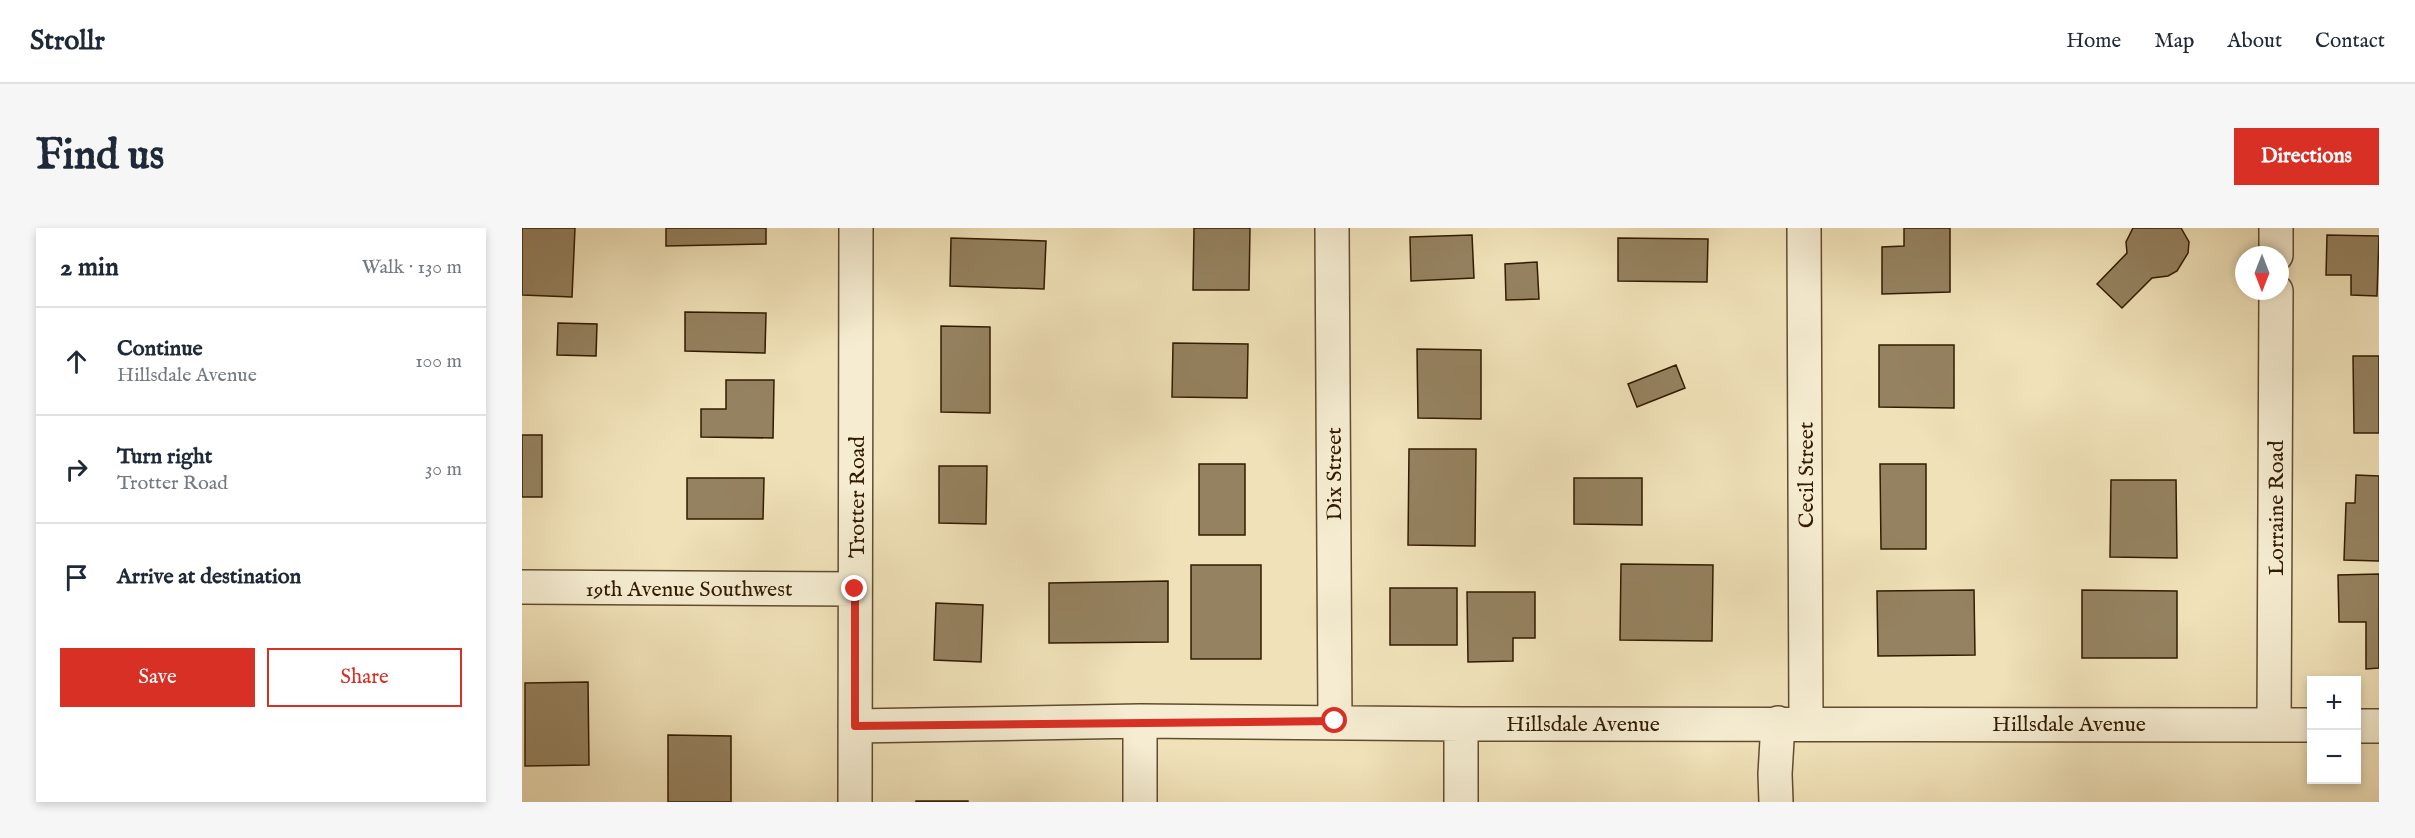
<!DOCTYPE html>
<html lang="en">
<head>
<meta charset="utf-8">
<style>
  :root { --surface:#fff; --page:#f6f6f7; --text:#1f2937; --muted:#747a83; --line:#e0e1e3; --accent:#d93025 }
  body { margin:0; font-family:"IM FELL English",serif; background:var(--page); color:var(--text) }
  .controls { position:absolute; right:18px; bottom:18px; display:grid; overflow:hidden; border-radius:0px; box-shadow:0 3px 9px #0003 }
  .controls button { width:54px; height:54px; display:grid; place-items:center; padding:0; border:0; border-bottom:2px solid var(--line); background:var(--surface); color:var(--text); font:30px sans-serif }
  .compass { position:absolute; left:1713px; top:18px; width:54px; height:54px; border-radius:50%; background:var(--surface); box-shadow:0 3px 9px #0003; rotate:180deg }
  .stop { position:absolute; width:18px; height:18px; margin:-14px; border:4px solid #d93025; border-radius:50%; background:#fff }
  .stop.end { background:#d93025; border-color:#fff; box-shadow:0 2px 6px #0008 }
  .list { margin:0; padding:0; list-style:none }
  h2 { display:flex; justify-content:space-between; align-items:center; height:78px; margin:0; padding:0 24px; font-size:26px }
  h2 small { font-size:20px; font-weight:400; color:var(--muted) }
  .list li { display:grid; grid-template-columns:39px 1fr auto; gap:18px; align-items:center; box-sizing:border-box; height:108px; padding:0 24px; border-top:2px solid var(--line) }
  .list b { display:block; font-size:22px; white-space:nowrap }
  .list p { margin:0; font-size:20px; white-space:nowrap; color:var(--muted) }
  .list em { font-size:20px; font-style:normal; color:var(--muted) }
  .actions { display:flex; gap:12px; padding:18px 24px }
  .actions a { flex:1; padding:14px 0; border:2px solid var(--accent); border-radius:0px; text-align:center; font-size:21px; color:var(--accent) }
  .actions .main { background:var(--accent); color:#fff }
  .icon { flex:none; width:33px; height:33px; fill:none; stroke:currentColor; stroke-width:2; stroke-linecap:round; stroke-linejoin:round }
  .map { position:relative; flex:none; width:1857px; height:574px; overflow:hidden; border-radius:0px }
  header { display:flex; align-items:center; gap:36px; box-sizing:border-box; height:84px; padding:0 30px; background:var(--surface); border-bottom:2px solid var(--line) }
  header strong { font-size:28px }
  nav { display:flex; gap:33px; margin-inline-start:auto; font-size:21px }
  .intro { display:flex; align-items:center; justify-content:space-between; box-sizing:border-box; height:144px; padding:0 36px }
  h1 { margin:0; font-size:42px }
  .button { padding:15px 27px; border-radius:0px; background:var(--accent); color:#fff; font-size:21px; font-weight:700 }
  main { display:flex; gap:36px; padding:0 36px }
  aside { flex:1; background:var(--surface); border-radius:0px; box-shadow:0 3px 9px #0003 }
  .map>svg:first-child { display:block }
</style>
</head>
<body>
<header>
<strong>Strollr</strong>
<nav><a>Home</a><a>Map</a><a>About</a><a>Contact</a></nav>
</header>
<div class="intro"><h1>Find us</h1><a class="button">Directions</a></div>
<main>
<aside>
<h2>2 min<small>Walk · 130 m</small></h2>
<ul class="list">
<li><svg class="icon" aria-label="ahead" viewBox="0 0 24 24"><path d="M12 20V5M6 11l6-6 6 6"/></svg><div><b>Continue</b><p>Hillsdale Avenue</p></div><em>100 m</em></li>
<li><svg class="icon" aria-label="right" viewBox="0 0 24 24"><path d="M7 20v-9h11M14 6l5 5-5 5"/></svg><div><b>Turn right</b><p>Trotter Road</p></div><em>30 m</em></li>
<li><svg class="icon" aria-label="arrive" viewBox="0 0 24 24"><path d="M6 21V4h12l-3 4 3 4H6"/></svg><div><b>Arrive at destination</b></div></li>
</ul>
<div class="actions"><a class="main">Save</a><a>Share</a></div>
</aside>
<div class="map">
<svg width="1857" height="574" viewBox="0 0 1857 574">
  <rect width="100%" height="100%" fill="#f0e1b8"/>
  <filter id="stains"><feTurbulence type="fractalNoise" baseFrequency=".00333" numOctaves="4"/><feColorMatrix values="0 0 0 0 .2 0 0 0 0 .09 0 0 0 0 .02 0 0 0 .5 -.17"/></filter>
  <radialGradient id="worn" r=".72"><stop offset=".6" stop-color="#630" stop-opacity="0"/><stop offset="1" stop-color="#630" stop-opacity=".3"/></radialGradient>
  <path fill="#958260" stroke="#321b00" stroke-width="1.5" d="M0 0H53L50 69 0 67Z
    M144 0H244V16L144 18Z
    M672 0H728L727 62H671Z
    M1382 0H1428V64L1360 66V19L1382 18Z
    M1611 0H1659L1667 14 1666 25 1655 43 1646 48 1630 50 1600 80 1575 56 1605 25 1604 14Z
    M950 7 952 50 889 53 888 9Z
    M1805 7 1857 8 1855 68 1829 67V47H1804Z
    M429 10 524 13 522 61 428 58Z
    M1096 10 1186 11 1185 54 1096 53Z
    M1015 34 1017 71 984 72 983 36Z
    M163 84 244 85 243 125 163 123Z
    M36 95 75 96 74 128 35 127Z
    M419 98 468 99V185L419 184Z
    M651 115 726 116 725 170 650 169Z
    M1357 117H1432V180L1357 179Z
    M895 121 959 122V191L896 190Z
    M1831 128H1857V205H1832Z
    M1154 137 1163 160 1115 179 1106 156Z
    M204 152H252L251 210 179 209V181H204Z
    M0 207H20V269H0Z
    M887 221H954L953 318 886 317Z
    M677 236H723V307H677Z
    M1358 236H1404V321H1359Z
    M417 238H465L464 296 417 295Z
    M1834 247 1857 248V333L1822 332 1824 275H1833Z
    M165 250H242L241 291H165Z
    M1052 250H1120V297L1052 296Z
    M1589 252H1654L1655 330 1588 329Z
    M1099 336 1191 337 1190 413 1098 412Z
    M669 337H739V431H669Z
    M1857 346V440L1844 441V394H1817L1816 347Z
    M646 353V414L527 415V355Z
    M868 360H935V417H868Z
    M1452 362 1453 427 1356 428 1355 363Z
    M1560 362 1655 363V430H1560Z
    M945 364H1013V410H991V433L946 434Z
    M414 375 461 377 459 434 412 432Z
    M66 454 67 537 3 538V455Z
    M146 507 209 508V574H146Z
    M394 573H446V574H394Z"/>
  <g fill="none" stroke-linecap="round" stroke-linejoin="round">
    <g stroke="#624c2e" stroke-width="36">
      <path id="minor" d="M810 0 813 493
        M1282 0 1284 494
        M1754 27V0
        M0 359 333 361
        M1752 496 1754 63
        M333 498 618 493 939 496 1790 497
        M1834 498H1857
        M333 574 334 0
        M618 574V493
        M939 574V496
        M1254 574 1253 546 1256 495"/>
    </g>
    <use href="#minor" stroke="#f5ecd1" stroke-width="33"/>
  </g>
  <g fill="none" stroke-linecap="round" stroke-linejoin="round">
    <path stroke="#d93025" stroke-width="8" d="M333 361V498L813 493"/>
  </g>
  <g text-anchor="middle" stroke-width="5" stroke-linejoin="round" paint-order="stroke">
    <g font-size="22" fill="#321b00" stroke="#f5ecd1">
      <text transform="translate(811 246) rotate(-90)" y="8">Dix Street</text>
      <text transform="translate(1283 247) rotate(-90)" y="8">Cecil Street</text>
      <text transform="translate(334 269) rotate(-90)" y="8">Trotter Road</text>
      <text transform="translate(1753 280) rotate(-90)" y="8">Lorraine Road</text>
      <text x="167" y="368">19th Avenue Southwest</text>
      <text x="1061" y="503">Hillsdale Avenue</text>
      <text x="1547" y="503">Hillsdale Avenue</text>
    </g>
  </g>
  <rect width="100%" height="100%" filter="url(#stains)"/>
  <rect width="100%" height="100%" fill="url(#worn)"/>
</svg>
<div class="controls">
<button>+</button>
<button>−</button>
</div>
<svg class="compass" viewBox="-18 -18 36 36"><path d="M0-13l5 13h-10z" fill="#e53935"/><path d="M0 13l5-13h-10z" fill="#747a83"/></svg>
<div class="stop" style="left:813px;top:493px"></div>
<div class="stop end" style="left:333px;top:361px"></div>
</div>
</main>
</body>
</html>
